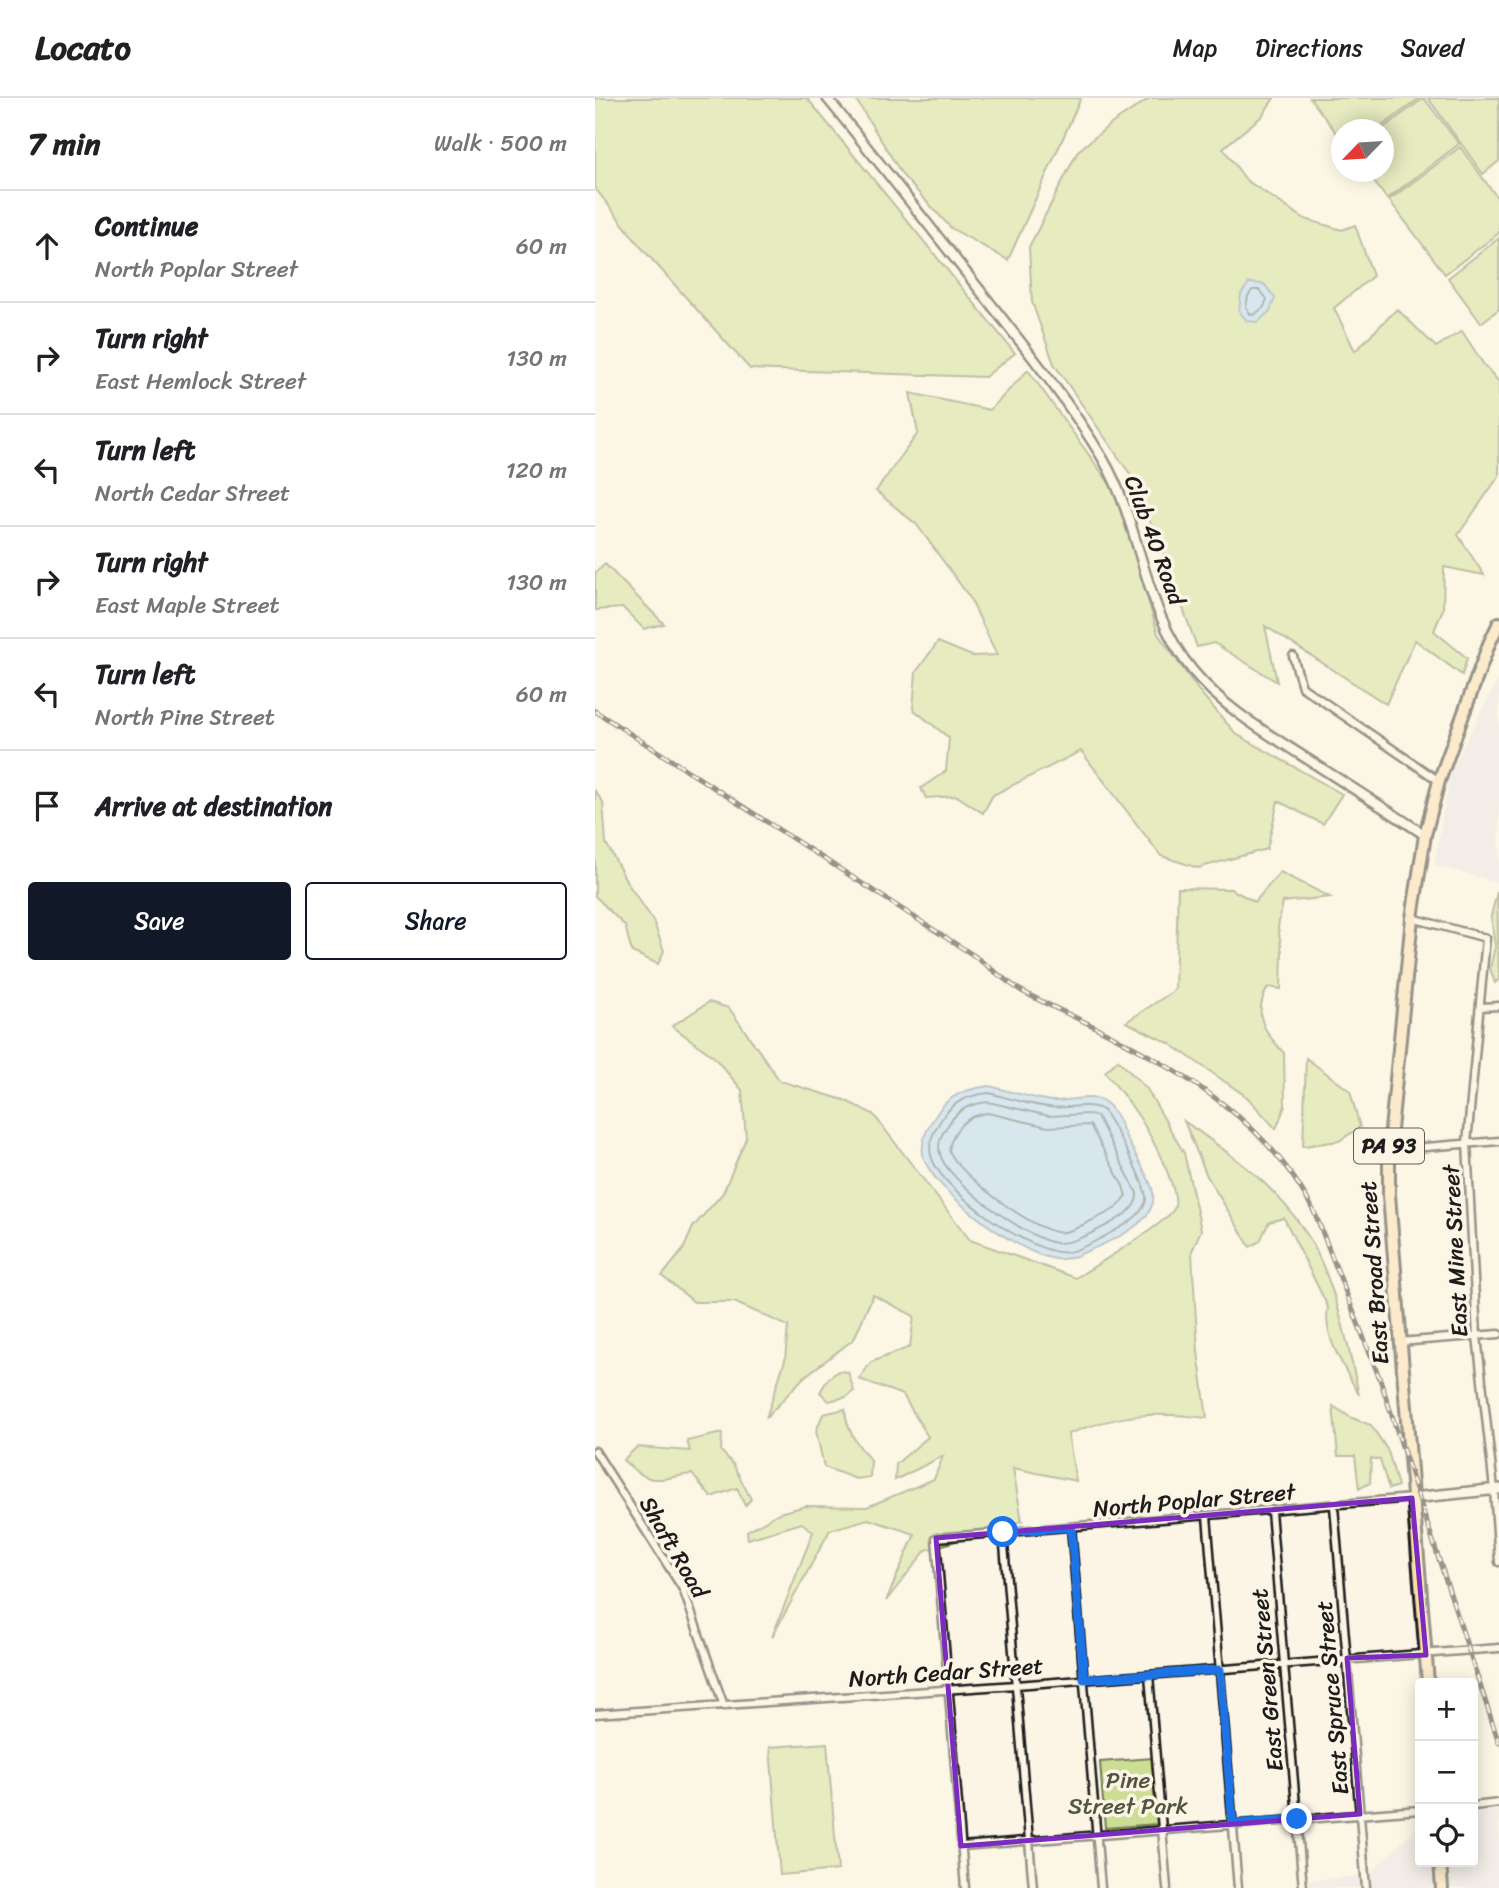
<!DOCTYPE html>
<html lang="en">
<head>
<meta charset="utf-8">
<style>
  :root { --surface:#fff; --page:#f6f6f6; --text:#202124; --muted:#757577; --line:#e0e0e0; --accent:#111827 }
  body { margin:0; font-family:Sriracha,sans-serif; background:var(--page); color:var(--text) }
  .controls { position:absolute; right:21px; bottom:21px; display:grid; overflow:hidden; border-radius:7px; box-shadow:0 4px 18px #0003 }
  .controls button { width:63px; height:63px; display:grid; place-items:center; padding:0; border:0; border-bottom:2px solid var(--line); background:var(--surface); color:var(--text); font:35px sans-serif }
  .compass { position:absolute; left:736px; top:21px; width:63px; height:63px; border-radius:50%; background:var(--surface); box-shadow:0 4px 18px #0003; rotate:245deg }
  .stop { position:absolute; width:21px; height:21px; margin:-16px; border:5px solid #1a73e8; border-radius:50%; background:#fff }
  .stop.end { background:#1a73e8; border-color:#fff; box-shadow:0 2px 7px #0008 }
  .list { margin:0; padding:0; list-style:none }
  h2 { display:flex; justify-content:space-between; align-items:center; height:91px; margin:0; padding:0 28px; font-size:30px }
  h2 small { font-size:23px; font-weight:400; color:var(--muted) }
  .list li { display:grid; grid-template-columns:46px 1fr auto; gap:21px; align-items:center; box-sizing:border-box; height:112px; padding:0 28px; border-top:2px solid var(--line) }
  .list b { display:block; font-size:26px; white-space:nowrap }
  .list p { margin:0; font-size:23px; white-space:nowrap; color:var(--muted) }
  .list em { font-size:23px; font-style:normal; color:var(--muted) }
  .actions { display:flex; gap:14px; padding:21px 28px }
  .actions a { flex:1; padding:16px 0; border:2px solid var(--accent); border-radius:7px; text-align:center; font-size:24px; color:var(--accent) }
  .actions .main { background:var(--accent); color:#fff }
  .icon { flex:none; width:38px; height:38px; fill:none; stroke:currentColor; stroke-width:2; stroke-linecap:round; stroke-linejoin:round }
  .map { position:relative; flex:none; width:904px; height:1790px; overflow:hidden }
  header { display:flex; align-items:center; gap:42px; box-sizing:border-box; height:98px; padding:0 35px; background:var(--surface); border-bottom:2px solid var(--line) }
  header strong { font-size:33px }
  nav { display:flex; gap:38px; margin-inline-start:auto; font-size:24px }
  main { display:flex }
  aside { flex:1; background:var(--surface) }
  .map>svg:first-child { display:block }
</style>
</head>
<body>
<header>
<strong>Locato</strong>
<nav><a>Map</a><a>Directions</a><a>Saved</a></nav>
</header>
<main>
<aside>
<h2>7 min<small>Walk · 500 m</small></h2>
<ul class="list">
<li><svg class="icon" aria-label="ahead" viewBox="0 0 24 24"><path d="M12 20V5M6 11l6-6 6 6"/></svg><div><b>Continue</b><p>North Poplar Street</p></div><em>60 m</em></li>
<li><svg class="icon" aria-label="right" viewBox="0 0 24 24"><path d="M7 20v-9h11M14 6l5 5-5 5"/></svg><div><b>Turn right</b><p>East Hemlock Street</p></div><em>130 m</em></li>
<li><svg class="icon" aria-label="left" viewBox="0 0 24 24"><path d="M17 20v-9H6M10 6l-5 5 5 5"/></svg><div><b>Turn left</b><p>North Cedar Street</p></div><em>120 m</em></li>
<li><svg class="icon" aria-label="right" viewBox="0 0 24 24"><path d="M7 20v-9h11M14 6l5 5-5 5"/></svg><div><b>Turn right</b><p>East Maple Street</p></div><em>130 m</em></li>
<li><svg class="icon" aria-label="left" viewBox="0 0 24 24"><path d="M17 20v-9H6M10 6l-5 5 5 5"/></svg><div><b>Turn left</b><p>North Pine Street</p></div><em>60 m</em></li>
<li><svg class="icon" aria-label="arrive" viewBox="0 0 24 24"><path d="M6 21V4h12l-3 4 3 4H6"/></svg><div><b>Arrive at destination</b></div></li>
</ul>
<div class="actions"><a class="main">Save</a><a>Share</a></div>
</aside>
<div class="map">
<svg width="904" height="1790" viewBox="0 0 904 1790">
  <rect width="100%" height="100%" fill="#fcf5e5"/>
  <filter id="ink" filterUnits="userSpaceOnUse"><feTurbulence type="fractalNoise" baseFrequency=".0143" numOctaves="2"/><feDisplacementMap in="SourceGraphic" scale="14" xChannelSelector="R" yChannelSelector="G"/><feConvolveMatrix kernelMatrix="1 2 1 2 8 2 1 2 1" color-interpolation-filters="sRGB"/></filter>
  <g filter="url(#ink)">
    <path fill="#e7e3e7" d="M904 580V785L839 767 856 672Z
      M904 1708V1790H712L715 1782 773 1777 825 1727V1764H878V1709Z"/>
    <path fill="#ccde93" stroke="#747d58" stroke-width="2" d="M0 0H212L420 255 390 279 155 271 45 148 0 90Z
      M260 0H486L413 162 356 130 308 78Z
      M555 0H679L667 18 628 50 651 82 710 121 747 132 760 127 778 178 739 210 760 253 802 211 841 249 867 233 889 267 904 284V378L863 437 889 477 849 469 848 511 839 533 872 560 867 577 820 542 791 606 670 528 682 584 619 545 602 549 565 447 535 376 459 266 437 204 434 149 483 53 516 26Z
      M715 0H825L783 31 746 32V41Z
      M829 0 864 46 792 101 772 74H788V32L787 31Z
      M833 0H904V63L888 76Z
      M865 49 904 102V135L850 176 794 102Z
      M904 140V211L886 225 853 180Z
      M433 272 522 396 563 536 604 593 641 636 747 696 728 726 683 703 672 751 603 770 566 758 486 653 398 697 388 715 362 698 331 700 326 690 351 673 354 640 318 611 321 574 343 544 377 558 402 557 375 500 322 427 281 393 323 335 315 295 395 312Z
      M10 466 69 526 49 531 28 510 0 512V475Z
      M0 693 8 704 11 745 33 786 58 822 69 853 63 866 37 854 30 828 0 798Z
      M685 774 735 799 688 804 683 829 687 854 686 891 673 889C657 916 669 934 689 955L690 1008 681 1031 652 999 574 945 531 924 580 892 583 790 636 791 660 804Z
      M902 794 904 881 900 885 895 870 900 849 896 818Z
      M114 904 134 910 185 983 249 1002 278 1016 375 1142 481 1180C502 1166 567 1129 579 1111 588 1096 551 1028 540 1013 531 999 520 987 510 974L523 962 552 991 589 1055 606 1132 597 1153 598 1174 603 1254 612 1320C558 1313 524 1316 473 1336L481 1383 418 1370 427 1423 331 1452 291 1503 320 1436 273 1421 235 1432 177 1539 218 1434 207 1425 153 1441 152 1433 184 1415 211 1408 272 1409 339 1381 348 1358 300 1382 301 1366 333 1339 308 1297 264 1281 276 1264 315 1249 319 1218 278 1197 259 1241 209 1279 171 1320 190 1262 193 1228 139 1204H99L67 1178 88 1152 98 1129 128 1095 151 1040 147 992 119 959 77 928Z
      M711 960 755 993 765 1029 744 1043 708 1048Z
      M589 1023C634 1055 681 1087 711 1135 739 1179 753 1246 764 1297 751 1271 727 1239 733 1209L689 1120 674 1124 665 1143 655 1149 612 1078Z
      M243 1273 253 1274 259 1293 251 1299 234 1303 225 1294 233 1281Z
      M738 1308 757 1320 776 1327 793 1353 803 1388 794 1391 785 1362 776 1360 775 1385 764 1391 760 1358H743Z
      M250 1311C251 1333 263 1347 276 1363L275 1379 261 1381 229 1369 221 1333 228 1316Z
      M127 1335 126 1353 138 1366 156 1401 150 1408 142 1390 116 1399 97 1376C62 1381 56 1389 28 1362L42 1349 95 1353 92 1343Z
      M232 1645 243 1772 185 1777 175 1649Z
      M557 1660 562 1726 510 1730 505 1664Z"/>
    <path fill="#aed6f8" stroke="#748ca0" stroke-width="2" d="M654 185 669 186 680 200 675 213 663 224 652 223 644 213 646 196Z
      M394 988C414 993 435 1000 456 1003 471 1004 488 997 503 1001 520 1005 526 1029 533 1043 541 1058 551 1073 557 1090 568 1127 507 1146 481 1158 474 1161 464 1162 456 1160 424 1155 333 1090 328 1056 326 1042 333 1028 341 1017 353 997 371 991 394 988Z"/>
    <g fill="none" stroke-linecap="round" stroke-linejoin="round">
      <path stroke="#566674" stroke-width="2" d="M657 192H665L672 201 669 209 659 217 655 216 651 209 653 198Z
        M394 995C414 1000 434 1007 454 1009 472 1012 492 1003 508 1012 518 1026 553 1088 551 1102 549 1112 539 1121 531 1126 516 1135 491 1150 474 1154 441 1161 342 1090 336 1057 333 1045 339 1032 346 1022 357 1004 373 997 394 995Z
        M393 1004 454 1018 492 1016 502 1018 542 1095C543 1110 528 1118 516 1125 501 1133 478 1146 461 1145 435 1142 351 1083 345 1056 342 1046 347 1035 353 1027 363 1011 375 1006 393 1004Z
        M393 1015 453 1029 495 1027 528 1088 531 1098C527 1109 512 1115 502 1120 490 1125 473 1137 461 1134 435 1129 363 1077 354 1052 358 1031 371 1017 393 1015Z"/>
      <g stroke="#1c1c1c" stroke-width="11">
        <path id="minor" d="M698 558 707 589 844 683
          M817 820 891 840 872 1045 882 1238 899 1391 904 1464
          M885 909 904 908
          M794 1052 904 1043
          M804 1244 904 1236
          M0 1353 88 1491 129 1608
          M739 1408 771 1790
          M676 1413 708 1790
          M612 1418 643 1790
          M476 1429 506 1790
          M408 1435 438 1790
          M554 1577 572 1790
          M0 1616 421 1587 904 1550
          M878 1708 904 1705
          M366 1748 825 1712
          M370 1790 341 1440 817 1400"/>
      </g>
      <g stroke="#1c1c1c" stroke-width="13">
        <path id="tertiary" d="M232 0C282 61 331 124 380 186 424 242 471 299 508 361 547 427 547 512 598 573 628 609 667 632 706 657 748 684 789 710 830 737"/>
      </g>
      <g stroke="#1c1c1c" stroke-width="14">
        <path id="secondary" d="M817 1400 904 1391"/>
      </g>
      <g stroke="#1c1c1c" stroke-width="16">
        <path id="trunk" d="M833 1585 794 1097V1052L817 820 830 737 844 683 894 546 904 525
          M845 1764 847 1790"/>
      </g>
      <use href="#minor" stroke="#fcf5e5" stroke-width="6"/>
      <use href="#tertiary" stroke="#fcf5e5" stroke-width="8"/>
      <use href="#secondary" stroke="#fcf5e5" stroke-width="9"/>
      <use href="#trunk" stroke="#faddab" stroke-width="10"/>
      <g stroke="#1c1c1c" stroke-width="5">
        <path id="rail" d="M0 613 378 857C393 868 409 882 425 892 450 906 476 917 502 930 591 976 676 1024 721 1118L786 1284 904 1645"/>
      </g>
      <use href="#rail" stroke="#fcf5e5" stroke-width="2.5" stroke-dasharray="8" stroke-linecap="butt"/>
    </g>
  </g>
  <g fill="none" stroke-linecap="round" stroke-linejoin="round" filter="url(#ink)">
    <path stroke="#1a73e8" stroke-width="9" d="M408 1434 476 1429 489 1581 625 1572 638 1726 702 1721"/>
  </g>
  <path d="M0 0H904V1790H0ZM817 1400 831 1557 752 1560 765 1716 366 1748 341 1440Z" fill="#fcf5e5" fill-opacity=".55" fill-rule="evenodd"/>
  <path fill="none" stroke="#7b2cbf" stroke-width="5" stroke-linejoin="round" d="M817 1400 831 1557 752 1560 765 1716 366 1748 341 1440Z"/>
  <g text-anchor="middle" stroke-width="7" stroke-linejoin="round" paint-order="stroke">
    <rect fill="#fcf5e5" stroke="#5f5d58" stroke-width="2" x="759" y="1030.5" width="70" height="35" rx="5"/>
    <g font-size="21" font-weight="bold" fill="#1c1c1c">
      <text x="794" y="1055">PA 93</text>
    </g>
    <g font-size="23" fill="#1c1c1c" stroke="#fcf5e5">
      <text transform="translate(560 442) rotate(70)" y="8">Club 40 Road</text>
      <text transform="translate(860 1153) rotate(-93)" y="8">East Mine Street</text>
      <text transform="translate(779 1175) rotate(-94)" y="8">East Broad Street</text>
      <text transform="translate(599 1402) rotate(-5)" y="8">North Poplar Street</text>
      <text transform="translate(79 1449) rotate(60)" y="8">Shaft Road</text>
      <text transform="translate(351 1574) rotate(-4)" y="8">North Cedar Street</text>
      <text transform="translate(672 1582) rotate(-95)" y="8">East Green Street</text>
      <text transform="translate(737 1600) rotate(-95)" y="8">East Spruce Street</text>
    </g>
    <g font-size="23" fill="#515640" stroke="#fcf5e5">
      <text x="533" y="1690">Pine<tspan x="533" dy="26">Street Park</tspan></text>
    </g>
  </g>
</svg>
<div class="controls">
<button>+</button>
<button>−</button>
<button><svg class="icon" aria-label="locate" viewBox="0 0 24 24"><circle cx="12" cy="12" r="6"/><path d="M12 2v4M12 18v4M2 12h4M18 12h4"/></svg></button>
</div>
<svg class="compass" viewBox="-18 -18 36 36"><path d="M0-13l5 13h-10z" fill="#e53935"/><path d="M0 13l5-13h-10z" fill="#757577"/></svg>
<div class="stop" style="left:408px;top:1434px"></div>
<div class="stop end" style="left:702px;top:1721px"></div>
</div>
</main>
</body>
</html>
